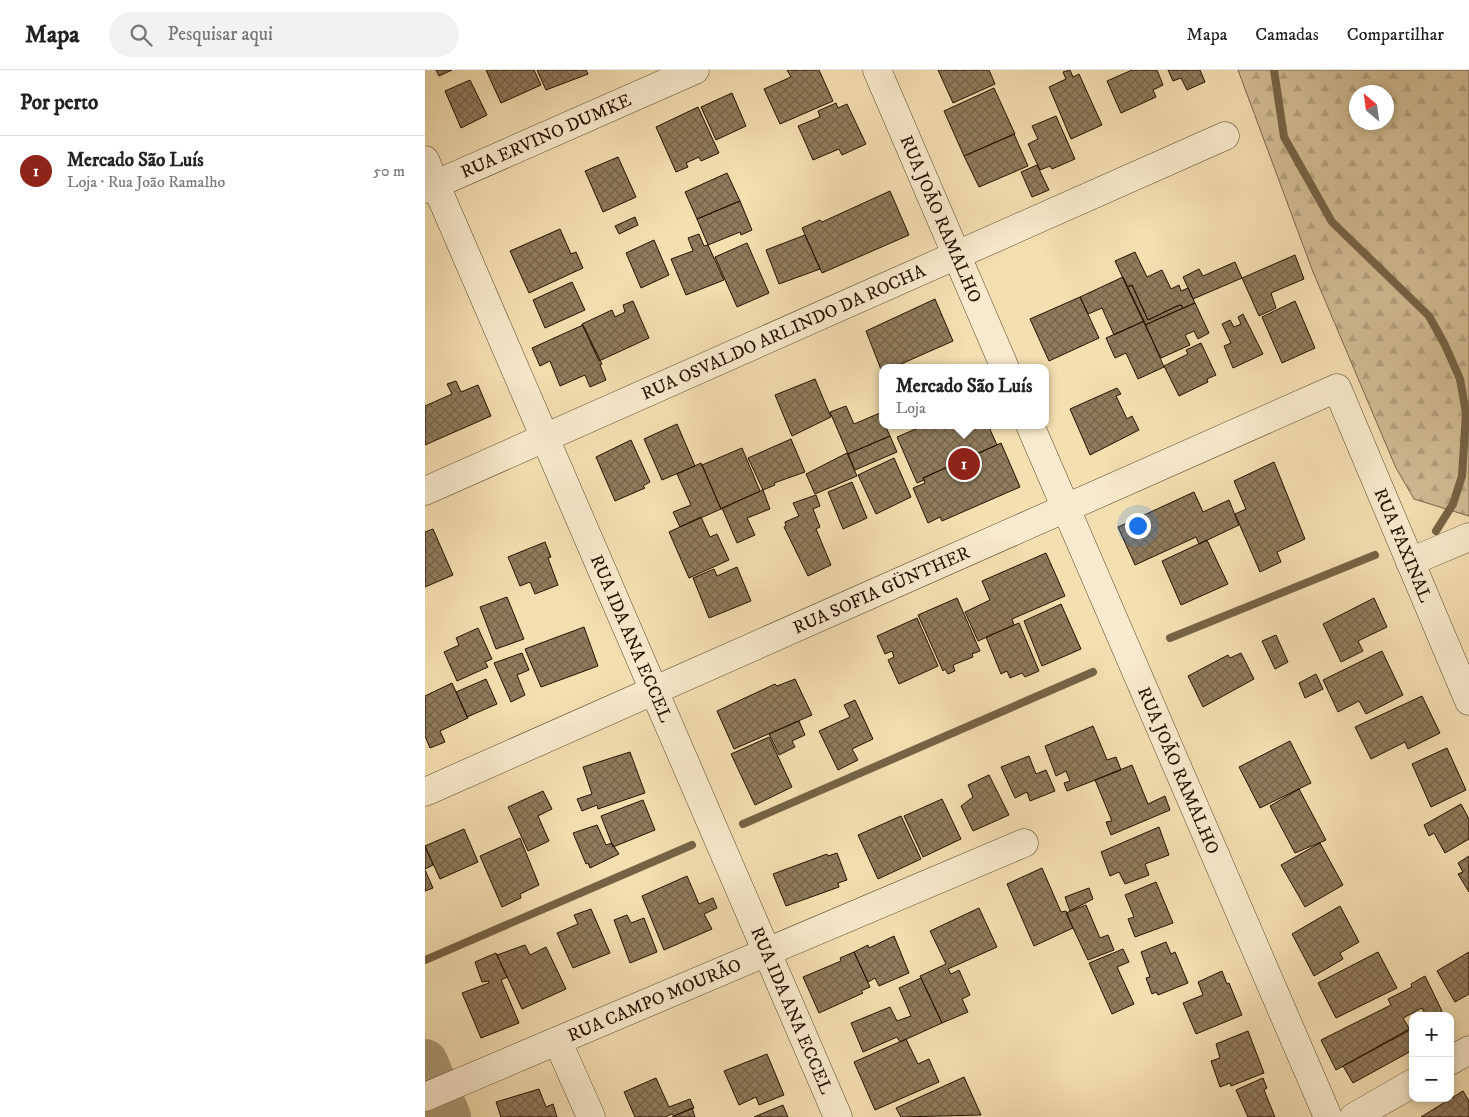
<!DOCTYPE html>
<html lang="pt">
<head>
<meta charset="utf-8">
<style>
  :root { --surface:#fff; --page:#f2f2f2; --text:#222; --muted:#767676; --line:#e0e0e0; --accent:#8f2418 }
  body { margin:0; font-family:"IM FELL DW Pica",serif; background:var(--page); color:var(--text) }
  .controls { position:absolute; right:15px; bottom:15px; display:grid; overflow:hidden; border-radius:10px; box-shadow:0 2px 8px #0003 }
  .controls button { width:45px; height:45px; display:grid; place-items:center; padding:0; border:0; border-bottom:1px solid var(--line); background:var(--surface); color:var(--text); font:25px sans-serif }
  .compass { position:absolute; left:924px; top:15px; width:45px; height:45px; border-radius:50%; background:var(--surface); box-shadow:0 2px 8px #0003; rotate:331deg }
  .you { position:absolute; left:712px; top:455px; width:18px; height:18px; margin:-12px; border:4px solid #fff; border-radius:50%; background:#1a73e8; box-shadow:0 0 0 8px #1a73e833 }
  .badge { display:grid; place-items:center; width:32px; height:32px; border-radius:50%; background:var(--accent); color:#fff; font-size:16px; font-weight:700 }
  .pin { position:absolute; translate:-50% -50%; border:2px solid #fff; box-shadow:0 1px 5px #0006 }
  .popup { position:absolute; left:454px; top:294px; width:170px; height:65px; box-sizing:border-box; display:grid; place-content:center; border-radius:10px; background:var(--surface); filter:drop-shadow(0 1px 4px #0005); font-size:16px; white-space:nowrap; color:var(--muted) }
  .popup b { font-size:19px; color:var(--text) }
  .popup::after { content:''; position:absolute; left:50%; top:100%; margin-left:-10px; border:10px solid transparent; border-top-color:var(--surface) }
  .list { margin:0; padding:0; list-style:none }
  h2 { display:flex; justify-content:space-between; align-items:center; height:65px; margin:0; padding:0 20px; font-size:21px }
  h2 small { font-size:16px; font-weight:400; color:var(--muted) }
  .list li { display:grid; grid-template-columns:32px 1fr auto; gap:15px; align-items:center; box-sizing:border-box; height:70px; padding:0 20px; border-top:1px solid var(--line) }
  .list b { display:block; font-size:19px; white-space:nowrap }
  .list p { margin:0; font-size:16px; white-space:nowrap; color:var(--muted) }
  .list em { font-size:16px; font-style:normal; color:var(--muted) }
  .icon { flex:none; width:28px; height:28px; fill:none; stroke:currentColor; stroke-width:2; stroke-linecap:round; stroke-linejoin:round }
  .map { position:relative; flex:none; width:1044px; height:1047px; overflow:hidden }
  header { display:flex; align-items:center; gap:30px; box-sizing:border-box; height:70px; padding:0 25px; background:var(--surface); border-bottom:1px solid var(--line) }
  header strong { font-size:24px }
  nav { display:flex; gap:28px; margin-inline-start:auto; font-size:18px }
  .search { width:350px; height:45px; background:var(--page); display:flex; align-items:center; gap:12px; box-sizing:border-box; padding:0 18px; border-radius:28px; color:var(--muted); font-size:19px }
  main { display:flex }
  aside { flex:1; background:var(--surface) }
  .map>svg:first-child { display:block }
</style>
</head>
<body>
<header>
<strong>Mapa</strong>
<div class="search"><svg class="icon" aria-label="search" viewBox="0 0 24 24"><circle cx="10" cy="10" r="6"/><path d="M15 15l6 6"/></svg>Pesquisar aqui</div>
<nav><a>Mapa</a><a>Camadas</a><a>Compartilhar</a></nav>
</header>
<main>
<aside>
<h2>Por perto<small></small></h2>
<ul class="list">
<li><span class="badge">1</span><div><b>Mercado São Luís</b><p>Loja · Rua João Ramalho</p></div><em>50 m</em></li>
</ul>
</aside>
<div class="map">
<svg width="1044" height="1047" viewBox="0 0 1044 1047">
  <defs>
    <pattern id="forest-firs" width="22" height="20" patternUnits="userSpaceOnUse" patternTransform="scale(1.25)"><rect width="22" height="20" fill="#d1bc93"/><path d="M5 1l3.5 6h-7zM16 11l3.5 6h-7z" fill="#b3a17d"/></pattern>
    <pattern id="building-cross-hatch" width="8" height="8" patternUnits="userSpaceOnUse" patternTransform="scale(1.25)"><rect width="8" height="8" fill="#907c5c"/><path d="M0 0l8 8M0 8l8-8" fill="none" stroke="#75644a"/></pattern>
  </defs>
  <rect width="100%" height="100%" fill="#f4dfb1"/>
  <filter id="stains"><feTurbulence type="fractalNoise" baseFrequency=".004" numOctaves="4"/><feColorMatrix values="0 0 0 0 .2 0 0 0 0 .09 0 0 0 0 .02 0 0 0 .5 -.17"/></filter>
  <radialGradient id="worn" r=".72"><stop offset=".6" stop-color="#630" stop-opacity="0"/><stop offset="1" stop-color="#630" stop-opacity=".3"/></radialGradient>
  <path fill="url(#forest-firs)" stroke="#7a664a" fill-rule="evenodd" d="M813 0H1044V446L989 429 971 398 888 202ZM932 22H962V52H932Z"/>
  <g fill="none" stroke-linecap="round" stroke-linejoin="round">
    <path stroke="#766346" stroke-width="8" d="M849 0 859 67 907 152 1004 246 1020 275 1035 309 1041 343 1037 406 1028 434 1011 461
      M745 568 950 485
      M318 754 668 602
      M0 890 267 775"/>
    <path stroke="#ad9975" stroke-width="46" d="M0 992 23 1047"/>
  </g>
  <path fill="url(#building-cross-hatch)" stroke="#241100" d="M11 0H27L14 6Z
    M61 0H109L116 15 76 33Z
    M112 0H161L163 4 121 20Z
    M362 0H394L408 31 355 54 339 19 366 7Z
    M513 0H564L570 14 528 33Z
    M645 0 648 7 654 4 677 55 646 69 624 17 641 9 638 2Z
    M707 0H732L738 15 728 20 731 27 696 43 682 11Z
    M743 0H775L780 12 762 20 756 8 748 11Z
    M45 10 62 45 36 58 20 21Z
    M569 18 590 64 539 86 519 41Z
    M307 23 321 56 291 70 276 37Z
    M411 33 413 38 422 34 441 74 417 85 414 79 388 90 373 56 395 47 393 41Z
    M273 37 294 83 276 91 274 87 261 93 263 97 251 102 231 57Z
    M631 46 650 89 627 99 625 96 615 100 603 74 613 69 607 56Z
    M589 64 603 96 554 117 539 86Z
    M193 87 211 127 178 142 160 101Z
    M612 95 624 120 607 127 596 102Z
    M302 103 315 131 272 149 260 122Z
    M465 121 484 165 397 203 377 158 395 150 397 152Z
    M315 131 327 160 316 165 315 162 283 175 272 149Z
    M210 147 213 155 194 164 190 156Z
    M135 159 146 184 151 182 158 198 104 223 85 181Z
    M274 164 279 176 283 175 299 210 261 225 246 189 268 181 263 168Z
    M380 165 395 199 354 214 341 180Z
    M229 170 244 205 216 218 201 183Z
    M322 173 344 223 312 237 290 187Z
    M710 182 722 207 737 200 746 219 754 215 756 221 763 218 770 233 758 238 756 235 752 236 723 250 707 215 702 217 690 191Z
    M870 185 879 209 846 223 851 238 834 246 817 208Z
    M810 192 817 208 768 229 758 207 774 199 778 206Z
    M698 207 719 251 689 265 677 238 663 244 655 227Z
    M147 212 160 240 120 258 108 230Z
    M707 215 723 250 752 236 756 235 758 238 720 255 702 217Z
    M655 227 674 268 624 291 605 249Z
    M510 229 528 271 467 298H458L457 302 441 261Z
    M208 231 224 268 174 291 157 254 187 240 190 247 200 242 198 235Z
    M870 231 890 278 857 293 837 247Z
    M770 233 784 263 773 269 769 261 760 265 765 275 736 288 720 255Z
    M818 244 838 284 808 298 799 276 806 273 797 254 805 250 809 257 816 254 813 247Z
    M719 251 739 297 713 309 701 283 690 288 681 268Z
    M158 255 177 294 175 295 181 310 165 317 160 305 135 316 125 291 115 296 107 278Z
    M776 273 791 305 782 309 783 312 754 326 739 296 763 284 761 280Z
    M390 309 406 347 367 366 350 325Z
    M31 311 36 322 53 315 66 346 0 375V336L27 324 22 314Z
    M692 318 696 324 691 326 702 349 707 346 714 360 665 385 645 339Z
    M421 336 429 354 455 343 458 355H460L465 366 423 384 405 342Z
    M252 354 270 396 237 410 219 369Z
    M500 355H563L572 375 498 408 499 410 492 413 472 367Z
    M465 366 472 382 430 400 423 384Z
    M366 369 380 402 349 413 350 415 338 420 323 388Z
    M206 370 225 412 218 416 220 418 190 431 171 387Z
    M576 373 595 417 517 451 515 447 503 453 488 418 500 413 498 408Z
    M317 378 335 421 296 439 277 395Z
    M422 383 432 406 390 424 381 404Z
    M469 388 486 427 451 444 433 405Z
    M849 392 880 469 852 482 856 492 835 502 810 444 821 439 809 411Z
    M276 393 296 439 255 457 248 442 266 435 252 404Z
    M427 412 442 448 418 459 403 422Z
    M338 420 345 439 322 448 330 465 312 473 297 438Z
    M769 422 778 442 804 430 814 455 774 474 771 467 710 495 693 457Z
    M391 425 395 436 388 439 395 457 391 459 406 495 383 506 359 457 361 456 360 452 374 446 368 433Z
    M276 447 285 467 292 464 304 490 264 508 244 462Z
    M8 459 28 505 0 517V462Z
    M782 470 803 514 756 535 737 491Z
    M120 472 126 487 123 488 133 515 110 524 105 512 95 516 83 487Z
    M621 483 640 526 587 549 589 555 553 571 540 542 565 530 557 511Z
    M312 497 326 531 284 548 268 508 289 499 292 506Z
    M82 527 99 569 71 579 55 537Z
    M532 528 555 581 547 584 548 587 528 595 530 601 523 604 520 599 518 601 493 545Z
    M949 528 962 557 933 571 938 581 916 592 898 554Z
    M636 534 656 579 617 596 599 551Z
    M492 548 513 596 474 614 463 590 469 587 467 581 460 584 452 566Z
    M594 553 614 601 600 607 597 603 585 608 582 601 576 604 561 567Z
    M159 557 173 596 116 617 100 579Z
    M53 558 67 589 60 592 63 597 32 611 19 582 34 575 31 568Z
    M851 565 863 592 850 599 837 571Z
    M957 581 978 625 941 644 934 631 913 642 898 610Z
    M97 583 104 600 92 605 100 625 86 632 69 593Z
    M816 583 829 609 778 637 763 606 803 585 805 588Z
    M891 604 898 619 880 628 874 613Z
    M61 609 72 634 42 647 31 622Z
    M370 609 387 645 309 679 292 641 350 614 352 616Z
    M27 613 43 648 15 661 20 672 5 678 0 666V626Z
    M997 626 1015 663 983 679 980 672 946 689 930 657Z
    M430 630 448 669 427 679 433 690 413 700 394 661 425 647 419 635Z
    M374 651 380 665 367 671 370 677 354 685 344 664Z
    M668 656 682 690 691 687 696 700 642 721 639 713 645 711 641 701 631 706 620 676Z
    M344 667 367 717 330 735 306 684Z
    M865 671 886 713 835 738 814 697Z
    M1022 678 1041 720 1006 737 987 694Z
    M205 682 220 723 173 739 172 735 157 741 152 729 167 724 158 697Z
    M604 686 611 704 621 700 630 721 605 731 602 722 590 728 576 697Z
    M707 695 723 734 740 726 745 740 686 765 681 752 687 751 670 710Z
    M564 705 584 745 548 761 536 736 548 727 543 715Z
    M874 719 901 770 870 783 845 736Z
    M118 721 127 739 113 746 124 771 103 781 83 737Z
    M517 729 536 769 498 787 479 746Z
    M218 730 230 760 188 777 176 746Z
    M1036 734 1044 749V769L1020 783 1009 763 1004 766 999 755Z
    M476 746 496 789 453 809 433 765Z
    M172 755 181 775 187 773 194 784 165 798 163 793 161 794 148 763Z
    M734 757 744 785 720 794 724 805 700 814 694 802 685 806 676 782Z
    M39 759 53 792 15 809 0 776Z
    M95 768 114 815 95 824 96 828 77 837 55 786Z
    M895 773 918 815 880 837 856 795Z
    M0 776 8 795 0 799Z
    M412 783 422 810 413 813 414 817 361 836 348 804 402 784 403 786Z
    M1044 786V822L1033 804 1038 802 1033 793Z
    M617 798 636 842 641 841 648 858 609 876 582 814Z
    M0 800 8 818 0 821Z
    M262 806 274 834 288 828 292 838 279 844 287 859 239 880 217 826Z
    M731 812 748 853 710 867 703 849 709 847 700 825Z
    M664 818 668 829 645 841 640 827Z
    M661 835 675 868 683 865 689 880 663 890 641 843Z
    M915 836 934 872 915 883 918 889 889 906 867 864Z
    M554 838 572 877 523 899 526 904 534 900 545 925 537 929 543 942 517 953 495 906 521 894 505 861Z
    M166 839 185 883 148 898 132 863 153 854 149 845Z
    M202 845 206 853 219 848 232 882 205 893 189 850Z
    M469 866 484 903 454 916 450 908 443 912 429 882 443 875 444 878Z
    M741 872 746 884 750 882 763 913 733 925 731 922 727 924 721 908 725 907 716 882Z
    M100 875 105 885 121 877 141 919 97 939 72 885Z
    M698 879 704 892 692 897 709 934 687 944 664 893Z
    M429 882 445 917 436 921 438 923 394 943 378 907 416 891 415 888Z
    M953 882 972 918 911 948 893 913Z
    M1044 882V924L1030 932 1012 901Z
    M71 883 82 907 76 910 94 953 56 968 37 923 64 913V911L57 912 50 892Z
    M797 901 802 914 804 913 817 945 771 964 758 933 778 925 773 912Z
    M1000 906 1017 941 1009 946H1001L997 938 978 948 985 960 911 1000 896 970 966 935 963 929 987 917 986 914Z
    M496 908 517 953 475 972 472 967 438 982 426 953 465 937 472 951 486 946 474 918Z
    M988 957V980L928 1013 918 996Z
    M823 961 839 1003 806 1016 805 1013 795 1017 786 991 795 988 791 974Z
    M481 969 493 994 504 989 514 1012 450 1040 429 992Z
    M342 984 359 1025 334 1035 331 1027 314 1035 299 1001Z
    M539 1007 556 1045 476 1047 471 1038Z
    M231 1008 244 1037 265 1029 269 1038 249 1046 247 1044 240 1047H210L199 1022Z
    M838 1008 842 1018 839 1020 850 1047H823L811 1020Z
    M114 1019 121 1037 128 1034 132 1047H76L71 1032Z
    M1038 1021 1044 1031V1047H996Z
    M358 1035 363 1047H329Z
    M267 1038 270 1047H247L249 1046Z"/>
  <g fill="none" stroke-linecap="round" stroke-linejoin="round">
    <g stroke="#58442c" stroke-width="29">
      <g id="minor">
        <path id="s1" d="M452 0 580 298"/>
        <path id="s2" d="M0 90 413 1047"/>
        <path id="s3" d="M0 119 270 0"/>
        <path id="s4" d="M605 355 903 1047"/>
        <path id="s5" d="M0 421 800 66"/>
        <path d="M985 492 1044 467"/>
        <path id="s6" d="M0 722 912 318 1044 631"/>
        <path d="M133 972 166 1047"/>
        <path d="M1025 991 1044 980"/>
        <path id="s7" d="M0 1027 599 773"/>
        <path d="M929 1047 988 1013"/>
      </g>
    </g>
    <use href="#minor" stroke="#f8eacc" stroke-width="28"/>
  </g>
  <g text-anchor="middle" stroke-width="4" stroke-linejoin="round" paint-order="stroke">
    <g font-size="18" fill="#241100" stroke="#f8eacc">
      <text dy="6" stroke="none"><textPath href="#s3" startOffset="132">RUA ERVINO DUMKE</textPath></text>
      <text dy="6" stroke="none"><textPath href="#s1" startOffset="162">RUA JOÃO RAMALHO</textPath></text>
      <text dy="6" stroke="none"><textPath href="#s5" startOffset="392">RUA OSVALDO ARLINDO DA ROCHA</textPath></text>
      <text dy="6" stroke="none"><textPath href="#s6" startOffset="1168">RUA FAXINAL</textPath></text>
      <text dy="6" stroke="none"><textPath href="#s6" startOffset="499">RUA SOFIA GÜNTHER</textPath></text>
      <text dy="6" stroke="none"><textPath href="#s2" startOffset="521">RUA IDA ANA ECCEL</textPath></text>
      <text dy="6" stroke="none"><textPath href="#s4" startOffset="376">RUA JOÃO RAMALHO</textPath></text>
      <text dy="6" stroke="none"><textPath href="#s7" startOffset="249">RUA CAMPO MOURÃO</textPath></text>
      <text dy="6" stroke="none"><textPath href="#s2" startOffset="926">RUA IDA ANA ECCEL</textPath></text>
    </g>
  </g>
  <rect width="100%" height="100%" filter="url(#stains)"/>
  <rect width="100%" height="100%" fill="url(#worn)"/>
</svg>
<div class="controls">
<button>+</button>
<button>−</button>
</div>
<svg class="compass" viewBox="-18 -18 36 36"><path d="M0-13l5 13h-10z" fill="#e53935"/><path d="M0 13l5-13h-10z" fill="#767676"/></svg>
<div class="you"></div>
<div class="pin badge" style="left:539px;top:394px">1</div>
<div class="popup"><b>Mercado São Luís</b>Loja</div>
</div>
</main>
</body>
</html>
